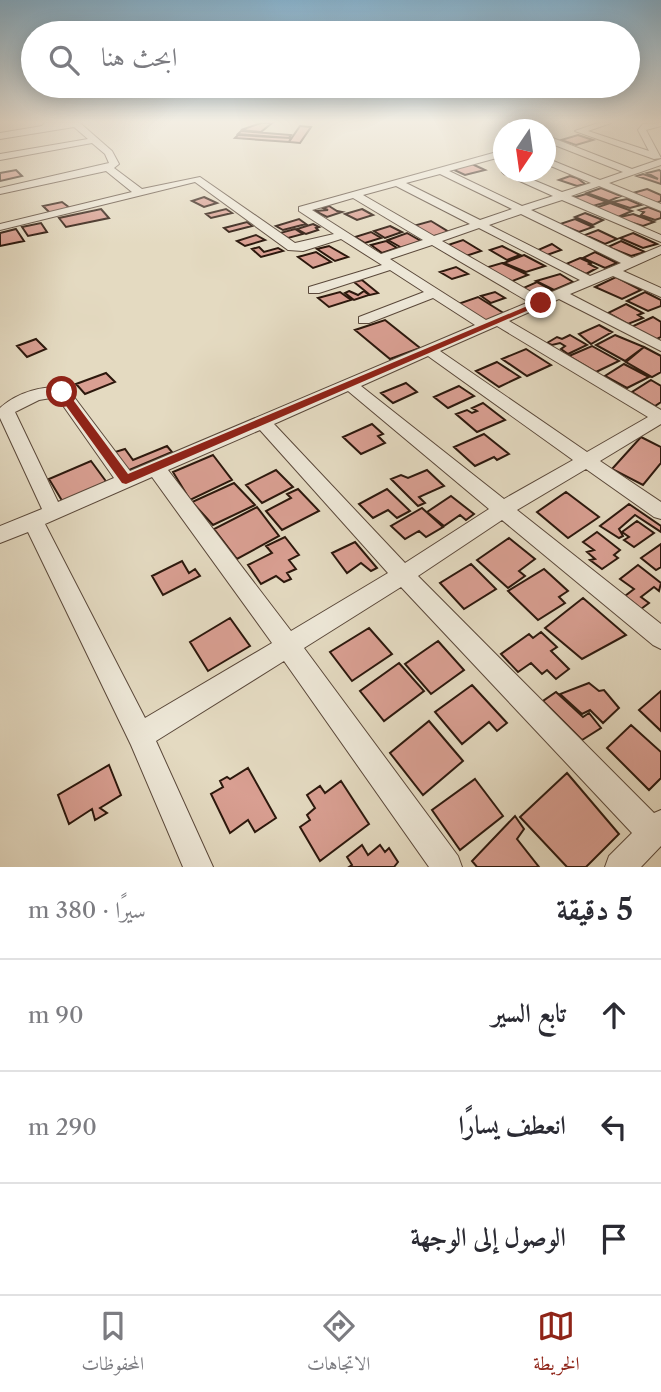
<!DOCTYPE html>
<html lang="ar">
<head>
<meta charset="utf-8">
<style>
  :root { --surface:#fff; --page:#f2f2f3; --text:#2b2b33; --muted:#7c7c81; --line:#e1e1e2; --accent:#8f2418 }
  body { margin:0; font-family:"Libre Caslon Text",Amiri,serif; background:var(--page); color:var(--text); direction:rtl }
  .compass { position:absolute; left:493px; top:119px; width:63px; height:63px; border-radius:50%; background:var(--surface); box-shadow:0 4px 18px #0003; rotate:193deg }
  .stop { position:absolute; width:21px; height:21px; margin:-16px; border:5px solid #8f2418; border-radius:50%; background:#fff }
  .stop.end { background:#8f2418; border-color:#fff; box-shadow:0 2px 7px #0008 }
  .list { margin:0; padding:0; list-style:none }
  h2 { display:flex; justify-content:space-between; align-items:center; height:91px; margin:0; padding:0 28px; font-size:30px }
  h2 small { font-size:23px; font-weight:400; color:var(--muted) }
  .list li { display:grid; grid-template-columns:46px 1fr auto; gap:21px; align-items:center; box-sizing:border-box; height:112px; padding:0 28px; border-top:2px solid var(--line) }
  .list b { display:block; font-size:26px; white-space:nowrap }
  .list em { font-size:23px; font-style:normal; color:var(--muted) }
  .icon { flex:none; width:38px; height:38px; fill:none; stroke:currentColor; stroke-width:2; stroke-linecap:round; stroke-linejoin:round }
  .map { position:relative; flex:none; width:661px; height:867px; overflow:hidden; direction:ltr }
  .search { position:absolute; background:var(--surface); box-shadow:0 4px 18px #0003; left:21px; right:21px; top:21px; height:77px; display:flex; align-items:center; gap:18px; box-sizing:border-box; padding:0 24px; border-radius:38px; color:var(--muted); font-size:26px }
  .sheet { height:427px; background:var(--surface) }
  nav { display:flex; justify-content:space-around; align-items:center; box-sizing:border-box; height:98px; border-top:2px solid var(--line); background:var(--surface); font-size:19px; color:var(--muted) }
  nav a { display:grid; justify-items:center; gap:4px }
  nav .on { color:var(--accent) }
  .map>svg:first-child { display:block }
</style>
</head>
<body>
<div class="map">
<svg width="661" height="867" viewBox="0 0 661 867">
  <rect width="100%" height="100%" fill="#e4dac1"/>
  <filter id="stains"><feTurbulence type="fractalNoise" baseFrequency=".00286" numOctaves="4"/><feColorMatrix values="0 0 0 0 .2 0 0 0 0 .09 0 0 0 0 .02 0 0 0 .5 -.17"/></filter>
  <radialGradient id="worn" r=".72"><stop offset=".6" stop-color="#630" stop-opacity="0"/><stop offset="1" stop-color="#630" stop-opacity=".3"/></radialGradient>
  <path fill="#d99f92" stroke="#2c180d" stroke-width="2" d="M261 123H272L261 132 241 130Z
    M300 126 311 127 300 143 289 142Z
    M241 131 291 135 289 138 238 134Z
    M238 135 291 138 289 142 235 138Z
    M578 135 593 140 576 145 561 140Z
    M472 164 485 170 465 175 452 169Z
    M16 170 22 176 0 181V173Z
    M659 170 661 171V184L637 176 643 174 658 179 647 173Z
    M570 176 577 178 585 184 577 186 559 180Z
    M601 188 621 196 609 201 587 193Z
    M647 189 661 195V201L657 203 633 193Z
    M586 194 607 202 593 206 572 198Z
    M204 197 217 203 204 207 192 201Z
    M627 199 641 205 630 208 612 202Z
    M62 202 70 208 50 213 43 206Z
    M610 203 632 211 618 217 595 208Z
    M329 206 337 211 342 212 327 217 315 211 328 210 323 208Z
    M648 207 661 212V218L655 220 641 215 644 212 639 210Z
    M101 209 109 218 66 227 59 218Z
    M226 209 232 213 211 218 206 214Z
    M362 209 373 215 357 220 345 214Z
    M585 213 603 220 593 225 575 217Z
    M633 214 654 222 643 226 616 218Z
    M299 219 306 224 283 230 276 226Z
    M575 219 593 227 579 232 560 224Z
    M431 221 449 232 431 237 413 226Z
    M247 222 252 226 229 232 224 228Z
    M41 223 47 232 28 236 22 227Z
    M313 224 319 227 316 228 318 230 306 234 297 229Z
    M390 226 402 232 385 238 374 231Z
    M16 229 24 241 0 246V233Z
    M295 229 303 234 288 238 280 233Z
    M598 230 617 239 605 244 585 235Z
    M371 232 381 238 365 243 355 237Z
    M407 233 421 241 402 248 388 240Z
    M633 233 657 244 643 248 620 238Z
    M256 235 265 240 245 246 237 241Z
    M463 240 481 251 466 256 448 245Z
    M386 241 397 248 382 253 371 245Z
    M621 241 645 252 631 256 608 247Z
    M552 244 561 250 547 255 538 250Z
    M329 246 348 257 335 261 317 249Z
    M502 246 520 255 507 260 490 250Z
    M259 247 264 252 278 248 283 251 261 257 252 249Z
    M316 252 331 262 313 268 298 257Z
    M595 252 617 263 605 268 583 258Z
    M524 255 545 266 526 272 504 263Z
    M580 258 591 263 589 264 597 268 586 274 566 264Z
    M502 263 528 275 510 282 485 268Z
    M456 267 468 274 452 279 440 272Z
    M560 274 573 282 554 290 536 281Z
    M616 277 641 290 622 299 595 287Z
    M362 280 378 293 370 295 354 282Z
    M537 282 552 290 536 297 521 289Z
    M349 291 358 295 364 291 369 295 354 300 345 293Z
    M340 292 351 300 329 307 318 298Z
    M495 292 505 298 491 303 481 296Z
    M645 292 661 300V306L648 311 627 301Z
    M478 297 505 314 484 322 458 304Z
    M626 304 643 313 638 315 643 318 628 324 608 313Z
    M653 317 661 322V337L655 340 631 327Z
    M385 320 420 348 390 359 355 330Z
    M599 325 612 332 591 344 579 334Z
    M570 335 587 345 568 354 561 349 565 346 560 343 552 345 547 343 557 337 562 339Z
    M615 335 644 347 625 361 596 345Z
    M36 339 46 349 27 357 17 346Z
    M592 346 619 361 596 372 569 356Z
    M644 347 661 356V372L652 377 626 362Z
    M526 349 551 365 527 376 502 359Z
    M497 362 520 377 499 387 476 371Z
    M624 364 649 377 627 388 605 376Z
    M106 373 115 382 85 394 76 384Z
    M651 380 661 386V402L655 406 632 392Z
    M406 383 417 392 393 403 381 393Z
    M459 386 474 396 448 408 434 397Z
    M483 403 505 420 477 432 456 414 467 410 472 413 477 411 472 408Z
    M372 424 383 434 378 436 385 443 361 454 343 437Z
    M484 434 509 454 497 460 494 457 475 466 454 447Z
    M641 437 661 447V463L643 485 612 469Z
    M167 446 172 452 127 471 115 452 125 449 133 460Z
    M213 455 232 480 190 500 173 472Z
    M91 461 108 484 64 504 49 479Z
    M276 470 293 487 262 503 246 485Z
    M427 470 444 486 419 497 425 503 418 506 391 479 401 475 408 478Z
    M234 483 255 505 213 525 192 502Z
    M298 489 319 511 282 530 266 511 291 498 287 494Z
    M387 489 410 511 397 518 388 510 373 518 359 504Z
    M566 492 599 517 568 538 537 512Z
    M451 496 474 514 466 520 460 515 444 526 427 512Z
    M629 504 661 526V532L635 515 619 529 623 536 619 538 600 526Z
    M257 507 279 536 237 559 214 529Z
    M422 508 443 527 426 537 419 531 405 539 391 526Z
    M637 521 654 533 634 547 624 540 629 537 622 532Z
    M597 532 620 550 614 555 618 558 602 569 590 560 595 559 587 552 594 550 583 542Z
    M285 537 299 555 289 560 296 569 287 573 291 579 284 582 276 576 261 584 248 565 272 553 266 546Z
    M509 538 535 559 519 571 525 576 508 588 477 560Z
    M355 542 377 568 371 571 361 563 347 573 332 553Z
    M661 544V567L656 570 641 558Z
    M182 561 189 573 195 569 200 576 163 595 152 576Z
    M471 564 496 589 464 609 440 583Z
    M638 565 661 583 659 591 654 587 641 597 649 603 641 609 625 596 634 589 620 579Z
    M544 569 568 591 559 597 565 603 538 620 508 591Z
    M583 598 626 635 582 659 545 628Z
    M230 618 250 646 208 671 190 642Z
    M369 628 392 654 352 681 330 652Z
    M541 632 557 647 551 651 569 669 556 679 547 670 542 674 531 663 518 672 501 654 529 634 533 638Z
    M438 641 464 670 431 694 405 664Z
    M399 663 424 691 384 721 360 691Z
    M589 683 599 691 604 690 619 708 603 723 590 710 582 714 560 694Z
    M472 685 507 723 497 731 489 722 462 744 435 712Z
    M661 691V731L639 710Z
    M556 692 583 717 589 713 601 728 582 740 543 701Z
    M429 721 463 761 423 795 390 753Z
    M631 725 661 752V778L649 790 607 748Z
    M109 765 121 795 100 808 107 813 95 820 92 809 69 824 58 795Z
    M248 768 276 818 255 832 248 820 230 833 211 794 223 787 220 781 227 777 230 779Z
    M567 773 619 834 586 867H567L520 817Z
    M475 779 503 816 460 850 432 810Z
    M341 781 369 824 320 861 300 827 310 820 307 815 315 808 307 795 320 786 325 793Z
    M515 816 524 829 517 839 539 867H477L472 861Z
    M362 845 368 855 380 845 385 852 389 848 398 862 394 867H349L352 865 347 857Z"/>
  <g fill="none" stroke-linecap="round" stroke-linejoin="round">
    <g stroke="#5a483a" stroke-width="2">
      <path id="minor" d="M45 123H80L112 151 119 164 114 168 142 189 200 177 295 243 334 234 299 211V207L504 150V156L449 171 522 206 553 196 504 174 502 172 504 170 514 172 562 192 591 183 546 164V158L600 180 623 172 547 142 550 137 632 169 661 159V165L609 183 661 204V211L599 186 571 196 661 235V242L562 200 531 210 632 258 661 246V254L623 271 661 288V297L613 276 570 294 661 341V351L559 299 509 321 661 410V424L600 461 661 502V519L654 517 586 469 517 510 661 624V649L653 645 502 520 418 576 654 813 661 810V846L641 867H605L609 856 632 833 401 587 304 648 458 856 462 867H429L284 661 156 741 213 867H183L131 745 28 532 0 543V526L42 509 0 418V408C16 393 46 383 68 389L130 471 475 325 433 298 369 323H359V317L424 292 390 270 319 293H309V287L382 265 341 239 303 251 288 250 195 182 0 230V224L132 192 106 171 0 194V188L109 163 105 154 92 143 0 160V154L88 139 74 127 0 139V133L42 126ZM440 174 512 209 480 220 406 183ZM396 186 470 224 434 236 363 195ZM353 198 423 240 381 254 312 210ZM521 214 621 263 590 276 489 225ZM479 228 580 280 540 297 442 241ZM432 245 529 302 486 320 390 259ZM497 326 648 417 587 452 440 351ZM428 356 573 460 504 499 361 386ZM348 391 489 509 405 563 274 424ZM57 397 114 478 58 502 15 412 39 400ZM260 430 388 573 291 631 168 470ZM152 477 272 643 145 718 45 524Z
        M598 123H611L588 131 649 151 638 130 643 124 661 123V126L646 130 661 158 654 159 575 131Z"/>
    </g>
    <use href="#minor" fill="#ede7d7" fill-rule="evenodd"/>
  </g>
  <linearGradient id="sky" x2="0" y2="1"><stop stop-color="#87b6d4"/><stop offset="0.5" stop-color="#f3eee3"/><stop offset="1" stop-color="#f3eee3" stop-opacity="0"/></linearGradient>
  <rect width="661" height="244" fill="url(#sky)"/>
  <path fill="#8f2418" d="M537 302 545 303 126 484 122 483 56 392 65 389 128 474Z"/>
  <rect width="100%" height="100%" filter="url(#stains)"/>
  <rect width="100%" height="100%" fill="url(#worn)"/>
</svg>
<svg class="compass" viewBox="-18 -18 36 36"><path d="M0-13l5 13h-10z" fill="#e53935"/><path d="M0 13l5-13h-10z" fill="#7c7c81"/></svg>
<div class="stop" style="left:62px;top:392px"></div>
<div class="stop end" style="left:541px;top:303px"></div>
<div class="search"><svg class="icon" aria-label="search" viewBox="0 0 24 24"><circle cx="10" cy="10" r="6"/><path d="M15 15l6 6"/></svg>ابحث هنا</div>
</div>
<section class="sheet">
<h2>5 دقيقة<small>سيرًا · 380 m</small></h2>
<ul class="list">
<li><svg class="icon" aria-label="ahead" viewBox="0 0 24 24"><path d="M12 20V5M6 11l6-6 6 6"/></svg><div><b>تابع السير</b></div><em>90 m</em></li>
<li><svg class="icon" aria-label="left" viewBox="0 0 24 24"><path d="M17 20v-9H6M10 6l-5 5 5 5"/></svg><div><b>انعطف يسارًا</b></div><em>290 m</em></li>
<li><svg class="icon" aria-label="arrive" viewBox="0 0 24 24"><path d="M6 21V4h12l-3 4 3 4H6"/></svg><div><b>الوصول إلى الوجهة</b></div></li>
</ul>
</section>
<nav>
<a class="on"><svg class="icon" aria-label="map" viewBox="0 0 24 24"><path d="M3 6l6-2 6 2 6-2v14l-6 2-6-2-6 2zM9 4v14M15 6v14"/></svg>الخريطة</a>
<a><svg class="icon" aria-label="directions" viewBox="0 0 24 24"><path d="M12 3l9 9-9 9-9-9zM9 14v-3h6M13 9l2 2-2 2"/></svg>الاتجاهات</a>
<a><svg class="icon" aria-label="saved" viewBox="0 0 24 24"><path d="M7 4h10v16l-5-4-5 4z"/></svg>المحفوظات</a>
</nav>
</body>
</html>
